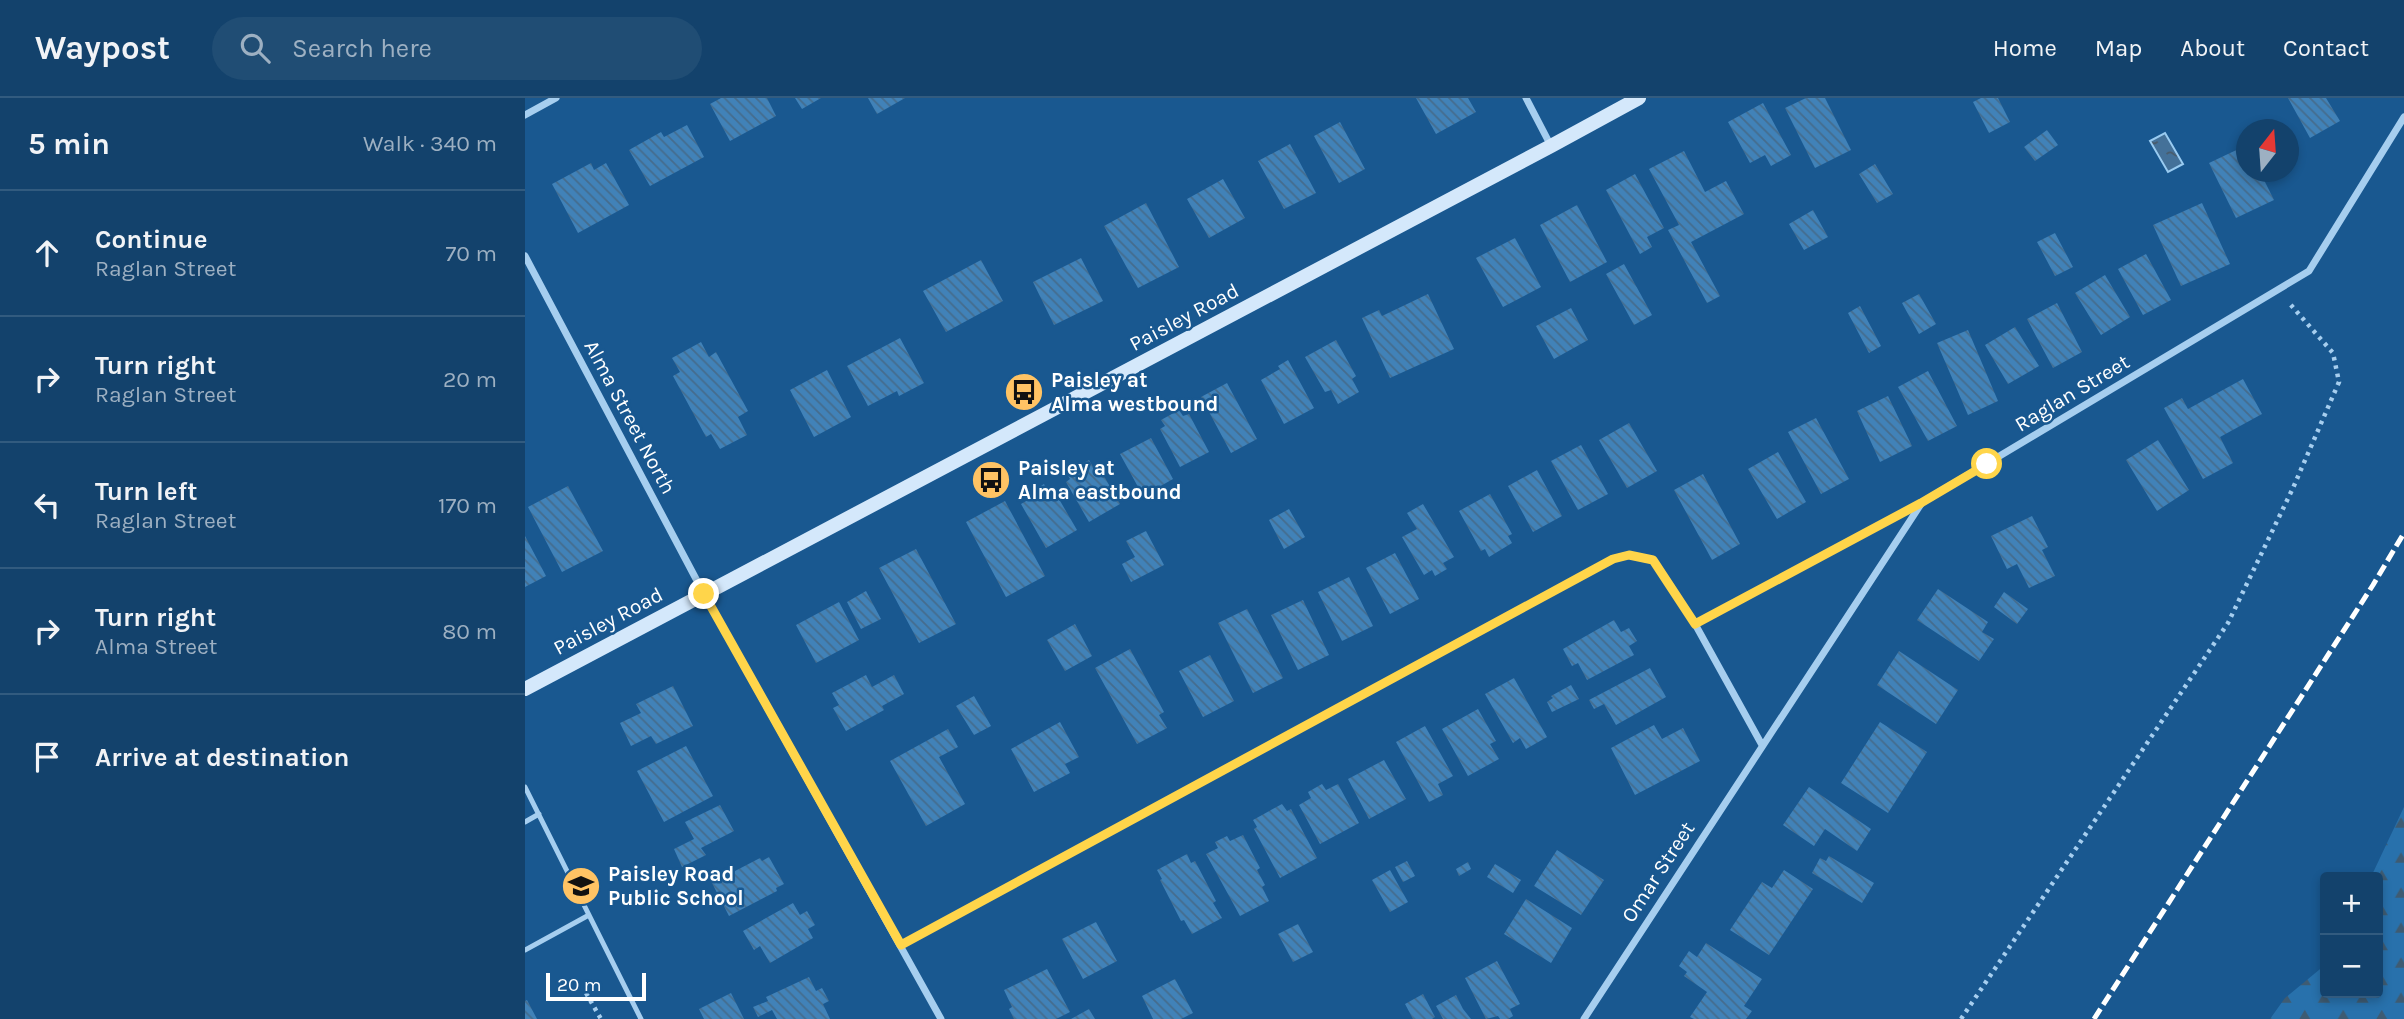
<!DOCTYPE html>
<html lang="en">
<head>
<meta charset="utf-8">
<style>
  :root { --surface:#13426c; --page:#204d74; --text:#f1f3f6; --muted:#9db0c2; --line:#325b7f }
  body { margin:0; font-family:Karla,sans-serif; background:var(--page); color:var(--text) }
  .controls { position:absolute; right:21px; bottom:21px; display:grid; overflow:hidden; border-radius:7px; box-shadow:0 4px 10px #0003 }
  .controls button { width:63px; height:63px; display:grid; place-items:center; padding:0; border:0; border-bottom:2px solid var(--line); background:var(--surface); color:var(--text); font:35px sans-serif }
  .compass { position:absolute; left:1711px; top:21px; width:63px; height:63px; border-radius:50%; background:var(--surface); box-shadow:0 4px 10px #0003; rotate:17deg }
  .scale { position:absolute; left:21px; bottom:18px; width:100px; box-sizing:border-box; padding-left:7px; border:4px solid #fff; border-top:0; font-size:19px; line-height:24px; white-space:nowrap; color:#fff; -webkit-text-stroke:5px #195890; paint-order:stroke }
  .stop { position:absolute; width:21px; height:21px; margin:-16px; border:5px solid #ffd54a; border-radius:50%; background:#fff }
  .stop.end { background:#ffd54a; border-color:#fff; box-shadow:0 2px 7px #0008 }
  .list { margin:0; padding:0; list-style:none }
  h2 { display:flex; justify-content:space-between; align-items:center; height:91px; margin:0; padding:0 28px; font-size:30px }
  h2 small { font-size:23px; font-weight:400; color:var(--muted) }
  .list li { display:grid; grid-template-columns:46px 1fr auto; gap:21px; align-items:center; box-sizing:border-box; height:126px; padding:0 28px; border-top:2px solid var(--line) }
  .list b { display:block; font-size:26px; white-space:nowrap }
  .list p { margin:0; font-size:23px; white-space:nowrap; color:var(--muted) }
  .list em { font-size:23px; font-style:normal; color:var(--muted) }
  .icon { flex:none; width:38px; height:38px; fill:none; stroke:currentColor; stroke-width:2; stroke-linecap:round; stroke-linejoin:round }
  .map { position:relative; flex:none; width:1879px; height:921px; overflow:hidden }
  header { display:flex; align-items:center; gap:42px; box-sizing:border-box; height:98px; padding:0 35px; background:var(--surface); border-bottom:2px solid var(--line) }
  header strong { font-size:33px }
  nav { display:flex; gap:38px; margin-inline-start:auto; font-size:24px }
  .search { width:490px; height:63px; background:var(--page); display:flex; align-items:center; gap:18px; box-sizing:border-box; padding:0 24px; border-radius:38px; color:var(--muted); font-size:26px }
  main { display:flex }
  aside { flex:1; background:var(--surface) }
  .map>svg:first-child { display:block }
</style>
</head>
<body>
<header>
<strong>Waypost</strong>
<div class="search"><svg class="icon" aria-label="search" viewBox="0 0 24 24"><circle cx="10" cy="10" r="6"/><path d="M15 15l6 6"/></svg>Search here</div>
<nav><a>Home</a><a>Map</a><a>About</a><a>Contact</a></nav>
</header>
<main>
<aside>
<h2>5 min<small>Walk · 340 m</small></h2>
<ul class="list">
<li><svg class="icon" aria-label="ahead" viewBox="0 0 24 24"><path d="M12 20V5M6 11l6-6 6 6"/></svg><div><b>Continue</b><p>Raglan Street</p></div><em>70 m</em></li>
<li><svg class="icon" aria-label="right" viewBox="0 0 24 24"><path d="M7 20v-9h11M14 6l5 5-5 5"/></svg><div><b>Turn right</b><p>Raglan Street</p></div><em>20 m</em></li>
<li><svg class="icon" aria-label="left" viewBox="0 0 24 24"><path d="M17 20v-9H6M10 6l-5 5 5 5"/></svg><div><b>Turn left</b><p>Raglan Street</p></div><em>170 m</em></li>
<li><svg class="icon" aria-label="right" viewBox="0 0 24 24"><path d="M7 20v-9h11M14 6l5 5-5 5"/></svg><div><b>Turn right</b><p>Alma Street</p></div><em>80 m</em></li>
<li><svg class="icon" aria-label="arrive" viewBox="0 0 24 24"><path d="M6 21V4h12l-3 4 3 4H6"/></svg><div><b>Arrive at destination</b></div></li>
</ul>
</aside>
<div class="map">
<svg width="1879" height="921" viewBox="0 0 1879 921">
  <defs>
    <pattern id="forest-firs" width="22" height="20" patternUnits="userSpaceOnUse" patternTransform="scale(1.75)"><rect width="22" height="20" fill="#2871ac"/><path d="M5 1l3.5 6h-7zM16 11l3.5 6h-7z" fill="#3e5b72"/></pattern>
    <pattern id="water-ripples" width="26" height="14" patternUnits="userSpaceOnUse" patternTransform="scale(1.75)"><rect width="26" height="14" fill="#447199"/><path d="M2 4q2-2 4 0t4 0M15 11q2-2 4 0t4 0" fill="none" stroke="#495b6b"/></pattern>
    <pattern id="building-back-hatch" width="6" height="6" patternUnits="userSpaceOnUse" patternTransform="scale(1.75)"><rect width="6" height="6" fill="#4182b8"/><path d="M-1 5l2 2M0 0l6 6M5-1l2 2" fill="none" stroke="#456c8d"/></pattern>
  </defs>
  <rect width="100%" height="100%" fill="#195890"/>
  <path fill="url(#forest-firs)" d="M1879 709V921H1745L1760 900 1800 867V895H1853V779H1846Z"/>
  <path fill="url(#water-ripples)" stroke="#99cbf1" stroke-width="2" d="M1640 35 1658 66 1643 74 1625 43Z"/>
  <path fill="url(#building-back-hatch)" d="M196 0H242L251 18 205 43 185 6Z
    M270 0H296L277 11Z
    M343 0H380L352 16Z
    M891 0H943L951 14 911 36Z
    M1281 0H1300L1326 52 1290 70 1260 10Z
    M1456 0H1473L1485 24 1464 35 1448 4Z
    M1763 0H1801L1815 23 1785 40Z
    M1238 5 1266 57 1246 68 1240 57 1225 65 1203 24Z
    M815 24 840 71 814 85 789 38Z
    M162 27 179 59 125 88 104 52 136 34 139 39Z
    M1522 32 1533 47 1510 63 1499 49Z
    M765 46 791 95 759 111 733 63Z
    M1722 47V74H1735L1749 102 1711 120 1684 65Z
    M1159 53 1180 94 1201 83 1219 116 1166 144 1195 198 1182 205 1143 132 1154 127 1124 71Z
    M66 65 69 72 81 65 104 107 53 135 27 86Z
    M1350 66 1368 96 1352 105 1334 76Z
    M1110 76 1139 130 1122 139 1127 149 1115 156 1081 92Z
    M698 81 720 120 684 140 662 101Z
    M621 105 654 169 613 190 579 128Z
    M1677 105 1705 166 1656 188 1628 127Z
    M1052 107 1082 164 1045 184 1015 127Z
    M1288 112 1303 139 1279 152 1264 126Z
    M1530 135 1548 169 1530 178 1512 144Z
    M990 140 1016 189 978 209 951 160Z
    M1621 156 1646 202 1618 217 1593 171Z
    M556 160 578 203 529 227 508 184Z
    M456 162 478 203 421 234 398 193Z
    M1099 166 1127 217 1109 227 1081 176Z
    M1580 177 1605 219 1576 237 1550 195Z
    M903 196 929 251 865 280 837 220 854 212 857 218Z
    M1394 196 1411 226 1394 236 1377 205Z
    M1532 205 1557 254 1528 270 1502 221Z
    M1335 208 1356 248 1344 255 1323 215Z
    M1046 210 1063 242 1029 261 1011 228Z
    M1490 229 1514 268 1483 286 1460 247Z
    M1443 232 1473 303 1443 317 1412 245Z
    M375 240 399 285 374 298 372 293 343 308 322 268Z
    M811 242 831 278 827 281 834 294 813 306 806 292 800 294 780 259Z
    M176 244 184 259 191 254 223 313 213 319 222 337 195 351 186 336 181 339 148 278 155 274 147 260Z
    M763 262 789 310 759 326 736 282 755 271 753 268Z
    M302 272 326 319 289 339 265 292Z
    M1403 273 1432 328 1403 343 1373 289Z
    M1718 281 1737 316 1695 339 1708 365 1678 381 1639 310 1657 300 1663 311Z
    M702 285 732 341 706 355 676 299Z
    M1363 298 1387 348 1355 364 1332 313Z
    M654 312 658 318 664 316 684 354 655 369 635 331 640 328 636 322Z
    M1291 320 1324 381 1296 396 1263 334Z
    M1104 325 1132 373 1102 390 1074 342Z
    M626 340 648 381 618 398 595 356Z
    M1633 342 1664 392 1632 413 1601 362Z
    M1056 347 1083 396 1053 412 1026 363Z
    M1253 354 1281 404 1252 421 1223 371Z
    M564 362 568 369 572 366 595 406 564 424 541 384 545 381 541 374Z
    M1012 372 1037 418 1008 434 983 388Z
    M1178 376 1215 446 1187 462 1149 392Z
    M519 386 522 392 527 389 552 432 521 450 496 406 510 398 507 393Z
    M43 388 78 453 37 474 3 409Z
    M965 396 987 436 983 438 987 445 964 459 960 451 956 453 934 413Z
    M480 403 520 478 481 499 441 424Z
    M898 406 929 459 918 465 922 471 910 478 907 472 899 477 877 439 892 431 882 415Z
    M764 411 780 439 759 451 744 422Z
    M1507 418 1523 449 1517 452 1530 478 1504 490 1492 466 1482 471 1466 438Z
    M621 433 639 467 606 484 597 466 610 459 601 443Z
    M0 438 21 478 0 489Z
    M391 451 431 526 394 545 354 470Z
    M870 455 894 501 865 516 841 470Z
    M824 479 848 528 817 543 793 494Z
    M1413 491 1463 524 1457 534 1469 541 1454 563 1392 522Z
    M341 493 356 521 336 531 322 504Z
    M1479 494 1503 511 1492 526 1469 509Z
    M778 502 804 557 773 572 746 517Z
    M314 504 334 542 291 565 271 527Z
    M722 511 758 580 728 595 693 525Z
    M1089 522 1096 534 1104 530 1112 543 1104 548 1109 557 1062 582 1053 565 1047 568 1038 551Z
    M550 526 567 558 540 573 522 542Z
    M605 551 639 614 634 617 642 630 612 646 570 570Z
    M1374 553 1433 592 1411 626 1352 587Z
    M685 557 709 603 678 619 654 573Z
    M1125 570 1141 599 1091 627 1079 606 1069 611 1064 602Z
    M341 577 347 589 369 577 379 596 357 608 359 612 321 633 308 610 314 607 307 595Z
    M989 580 1022 639 1001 651 995 640 988 645 960 596Z
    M1046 587 1054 601 1027 614 1022 604 1028 600 1026 598Z
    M148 588 168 628 131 646 126 638 106 648 95 625 116 615 111 606Z
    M449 598 466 628 449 637 431 608Z
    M953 611 971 643 965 646 974 661 943 678 917 631Z
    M535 624 554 659 540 666 545 675 509 694 486 651Z
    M1355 624 1402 654 1363 715 1316 685Z
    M1129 627 1137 641 1158 630 1175 663 1110 697 1086 650Z
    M900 628 928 678 913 686 918 697 904 704 871 644Z
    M423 631 433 649 414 659 440 706 401 728 365 663Z
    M161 648 188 698 139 724 112 673Z
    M859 662 881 701 844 721 823 681Z
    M797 686 801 692 813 686 834 725 795 746 774 707 786 700 783 694Z
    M1284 689 1346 731 1332 753 1300 731 1289 748 1258 727Z
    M757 706 762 713 766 711 792 760 755 780 729 731 732 729 728 722Z
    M195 707 209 733 176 750 181 757 157 769 149 751 169 741 160 724Z
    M718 737 735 770 732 772 740 787 737 789 744 803 715 818 681 756 693 750 690 744 702 738 705 743Z
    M1032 752 1079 782 1056 817 1009 788Z
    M662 756 666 765 670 763 691 803 688 805 697 820 667 836 659 822 656 823 635 782 637 781 632 772Z
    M1304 758 1349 785 1337 805 1287 775 1295 760 1301 763Z
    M244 759 259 786 251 790 252 793 204 818 187 785 235 760 237 763Z
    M882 763 890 778 878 784 870 769Z
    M943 764 946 771 934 778 931 771Z
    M970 766 996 782 988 795 962 779Z
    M865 772 883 804 865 814 847 782Z
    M1259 772 1288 791 1244 857 1205 832 1237 784 1247 790Z
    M1001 801 1047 830 1026 865 979 836Z
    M268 805 275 817 282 813 290 827 283 831 288 840 245 865 235 848 229 852 218 833Z
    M571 824 592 863 558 881 537 841Z
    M773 826 788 854 768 864 753 836Z
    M1181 845 1237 881 1219 908 1227 913 1221 921H1169L1165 919 1182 894 1159 878 1162 874 1154 868 1164 853 1172 859Z
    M972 863 995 906 985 911 988 918 983 921H975L973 918 961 921 940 880Z
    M522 871 545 914 531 921H489L484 911 487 909 479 892Z
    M284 879 291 893 297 890 304 903 298 906 305 921H252L247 912 233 919 228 909 243 903 241 899Z
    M650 881 668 915 656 921H628L617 898Z
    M206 895 219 921H179L174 911Z
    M898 896 910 919 907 921H888L880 906Z
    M931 897 938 911 946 921H918L911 908Z
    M2 902 12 921H0V903Z
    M564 911 570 921H546Z"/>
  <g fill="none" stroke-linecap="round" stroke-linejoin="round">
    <path stroke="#a6ceef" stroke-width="4.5" stroke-dasharray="3.5 5" stroke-linecap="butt" d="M61 895 76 921
      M1436 921 1703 525 1768 390 1814 284 1808 255 1765 206"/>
    <path stroke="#a6ceef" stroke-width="5" d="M0 689 116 921
      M0 724 14 716
      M0 852 64 817"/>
    <path stroke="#a6ceef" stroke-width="7" d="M1001 0 1026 48
      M0 17 31 0
      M0 158 179 496 416 921
      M1170 526 1396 405 1784 173 1879 19
      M376 847 1088 461 1104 457 1128 462 1170 526 1237 647
      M1059 921 1396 406"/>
    <path stroke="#d4e8fb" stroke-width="14" d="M0 591 1026 48 1114 0"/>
    <path stroke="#fff" stroke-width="5" stroke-dasharray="12 5" stroke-linecap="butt" d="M1569 921 1848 487 1879 435"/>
  </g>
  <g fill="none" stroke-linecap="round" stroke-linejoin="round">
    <path stroke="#ffd54a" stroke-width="9" d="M179 496 376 847 1088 461 1104 457 1128 462 1170 526 1396 405 1462 366"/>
  </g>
  <defs>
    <g id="bus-disc" transform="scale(2.0125)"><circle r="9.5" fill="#ffc364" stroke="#195890"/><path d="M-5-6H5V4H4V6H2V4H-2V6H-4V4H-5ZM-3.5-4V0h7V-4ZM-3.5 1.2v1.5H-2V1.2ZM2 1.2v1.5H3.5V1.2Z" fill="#111"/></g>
    <g id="school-disc" transform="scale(2.0125)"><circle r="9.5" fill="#ffc364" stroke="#195890"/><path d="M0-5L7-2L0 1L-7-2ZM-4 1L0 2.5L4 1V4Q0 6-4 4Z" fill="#111"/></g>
  </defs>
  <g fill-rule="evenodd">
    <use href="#bus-disc" x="499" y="294"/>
    <use href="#bus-disc" x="466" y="382"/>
    <use href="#school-disc" x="56" y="788"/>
  </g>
  <g text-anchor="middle" stroke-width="5" stroke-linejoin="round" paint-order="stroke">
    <g font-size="21" fill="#fff" stroke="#195890">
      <text transform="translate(659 219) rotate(-28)" y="7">Paisley Road</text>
      <text transform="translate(1547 295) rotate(-31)" y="7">Raglan Street</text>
      <text transform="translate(105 319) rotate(62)" y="7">Alma Street North</text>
      <text transform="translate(83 523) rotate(-28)" y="7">Paisley Road</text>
      <text transform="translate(1133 774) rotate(-57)" y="7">Omar Street</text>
    </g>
    <g font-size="21" font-weight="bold" fill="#fff" stroke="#195890" text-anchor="start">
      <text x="526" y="289">Paisley at<tspan x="526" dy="24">Alma westbound</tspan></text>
      <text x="493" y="377">Paisley at<tspan x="493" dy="24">Alma eastbound</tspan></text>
      <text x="83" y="783">Paisley Road<tspan x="83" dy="24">Public School</tspan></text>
    </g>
  </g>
</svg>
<div class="controls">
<button>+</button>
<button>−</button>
</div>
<svg class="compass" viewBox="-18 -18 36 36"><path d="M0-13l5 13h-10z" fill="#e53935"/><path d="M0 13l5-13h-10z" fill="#9db0c2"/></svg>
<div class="scale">20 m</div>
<div class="stop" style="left:1462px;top:366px"></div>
<div class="stop end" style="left:179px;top:496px"></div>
</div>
</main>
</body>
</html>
